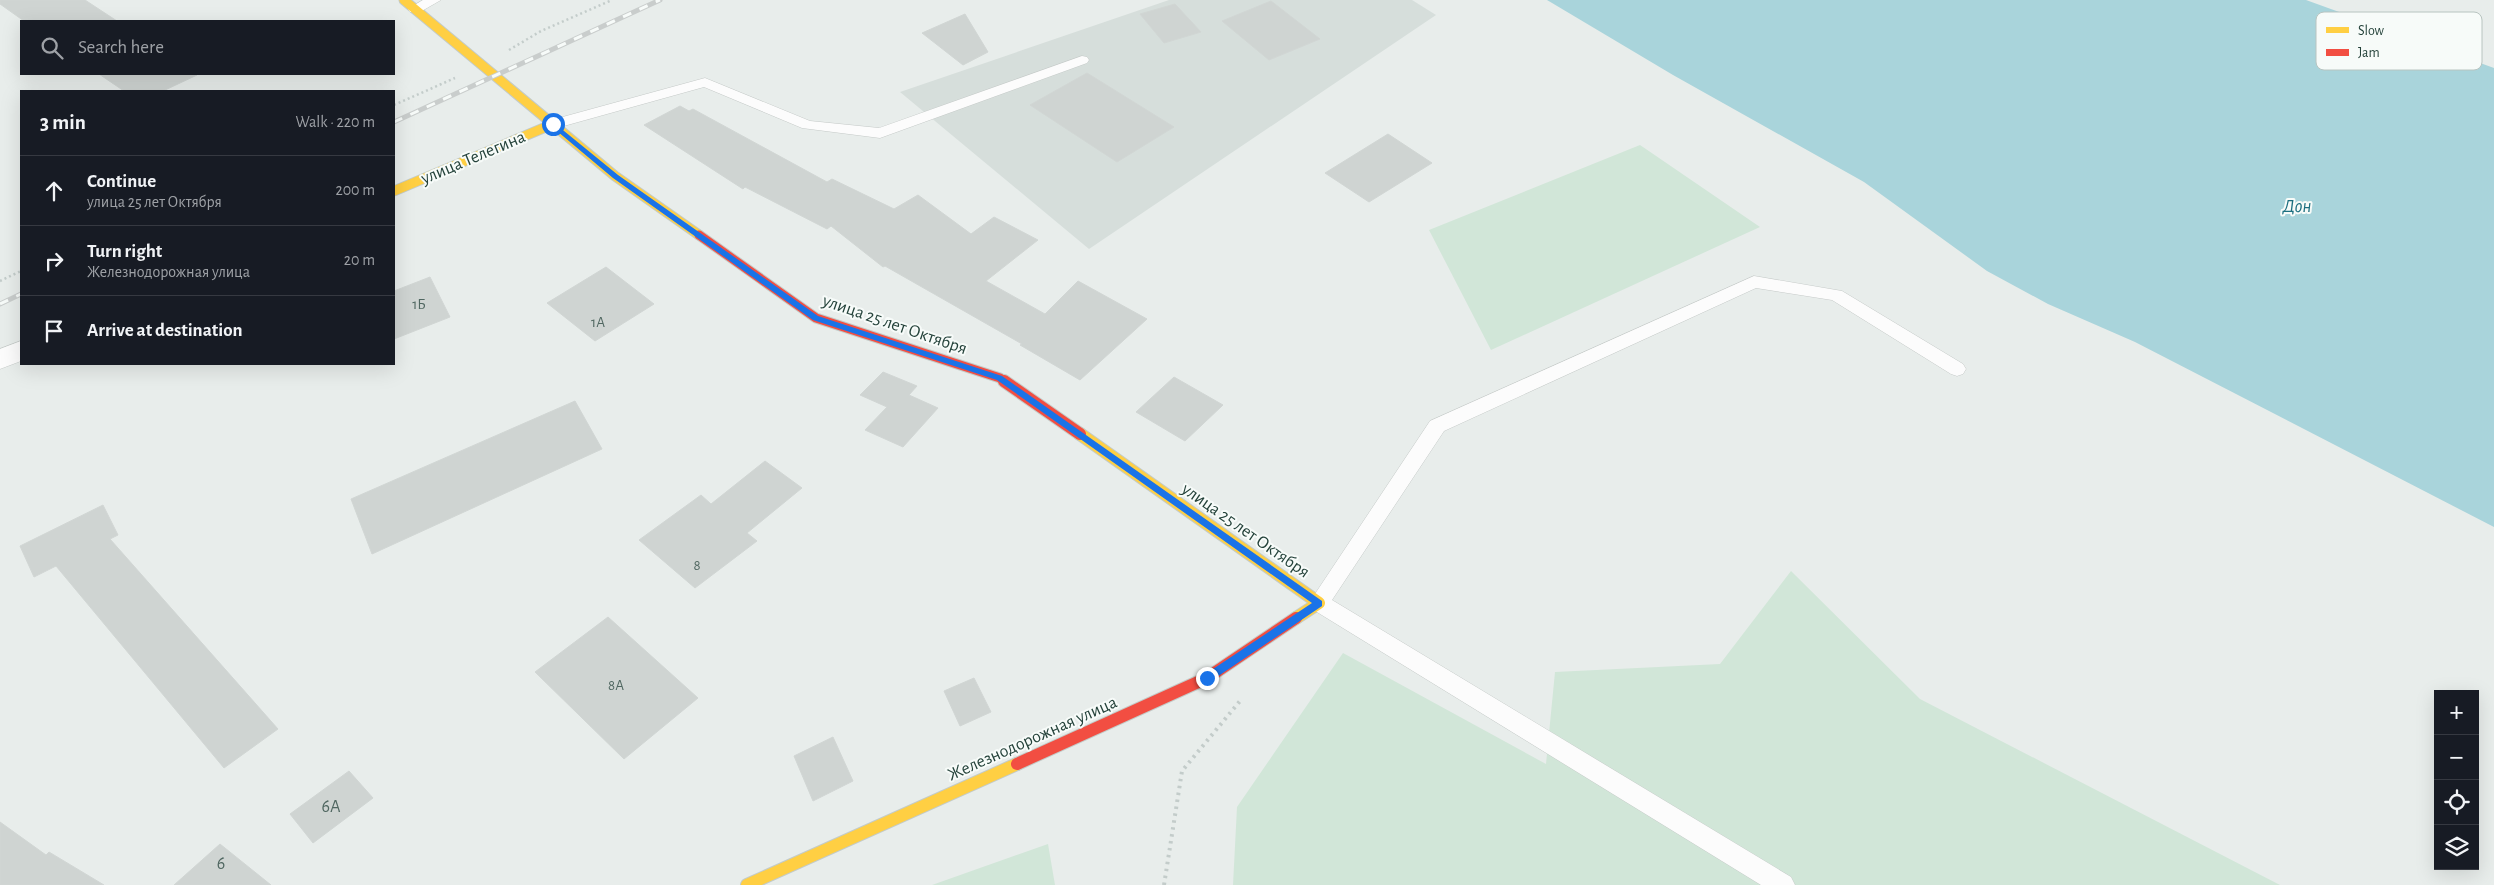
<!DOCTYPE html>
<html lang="en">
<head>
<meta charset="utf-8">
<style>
  :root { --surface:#171b24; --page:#242831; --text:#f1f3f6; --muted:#9ea1a6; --line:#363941 }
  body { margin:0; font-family:"Alegreya Sans",sans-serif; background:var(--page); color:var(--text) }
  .controls { position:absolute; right:15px; bottom:15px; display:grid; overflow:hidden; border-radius:0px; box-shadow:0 5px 20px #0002 }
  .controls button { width:45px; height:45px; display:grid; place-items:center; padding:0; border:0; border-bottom:1px solid var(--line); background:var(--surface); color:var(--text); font:25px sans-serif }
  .stop { position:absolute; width:15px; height:15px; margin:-11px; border:4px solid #1a73e8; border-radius:50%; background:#fff }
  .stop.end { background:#1a73e8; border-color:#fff; box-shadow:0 1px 5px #0008 }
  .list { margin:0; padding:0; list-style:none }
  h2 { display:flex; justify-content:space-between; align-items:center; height:65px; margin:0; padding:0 20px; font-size:21px }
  h2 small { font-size:16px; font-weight:400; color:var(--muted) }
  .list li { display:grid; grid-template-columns:32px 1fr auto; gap:15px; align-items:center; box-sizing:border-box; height:70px; padding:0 20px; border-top:1px solid var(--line) }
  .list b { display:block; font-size:19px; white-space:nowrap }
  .list p { margin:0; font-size:16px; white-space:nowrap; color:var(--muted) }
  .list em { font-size:16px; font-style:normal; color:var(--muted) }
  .icon { flex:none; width:28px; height:28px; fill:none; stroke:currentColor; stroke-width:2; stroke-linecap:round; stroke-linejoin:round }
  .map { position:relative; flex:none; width:2494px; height:885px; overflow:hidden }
  .search { position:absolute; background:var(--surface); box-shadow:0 5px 20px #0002; left:20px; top:20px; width:375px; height:55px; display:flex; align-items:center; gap:12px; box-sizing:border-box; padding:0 18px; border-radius:0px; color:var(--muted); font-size:19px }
  .panel { position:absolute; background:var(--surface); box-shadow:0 5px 20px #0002; left:20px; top:90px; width:375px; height:275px; border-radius:0px }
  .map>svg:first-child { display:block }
</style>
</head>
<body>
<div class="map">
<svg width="2494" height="885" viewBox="0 0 2494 885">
  <rect width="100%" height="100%" fill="#e8edeb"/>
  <path fill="#d6dedb" d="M1169 0H1412L1436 15 1089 249 900 92Z"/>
  <path fill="#d1e6d8" d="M1640 145 1760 227 1491 350 1429 230Z
    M1791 571 1920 699 2280 885H1233L1237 807 1343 653 1546 764 1555 672 1720 664Z
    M1048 844 1055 885H932Z"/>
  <path fill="#a9d4db" d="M1547 0H2306L2494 68V527L2135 342 2048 304 1987 271 1864 182 1673 75Z"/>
  <path fill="#cfd4d2" stroke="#d1d6d4" d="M0 0H85L117 21H24L0 4Z
    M1271 1 1320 39 1269 60 1222 21Z
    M1175 4 1201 32 1164 43 1140 14Z
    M965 14 988 52 963 65 922 33Z
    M1087 73 1174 127 1117 162 1030 105Z
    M99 74H195L197 75 163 91H124Z
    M680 106 689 111 693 109 827 182 832 179 894 209 918 195 971 234 994 217 1038 240 986 281 1045 314 1078 281 1147 319 1080 380 1020 345 1022 344 885 266 883 267 831 226 827 229 745 187 743 189 644 125Z
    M1388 134 1432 163 1369 202 1325 173Z
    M606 267 654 304 595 341 547 303Z
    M430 277 450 317 394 339V291Z
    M883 372 917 386 909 395 938 408 903 447 865 430 887 407 860 395Z
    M1174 377 1223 405 1185 441 1136 412Z
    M575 401 602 449 372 554 351 499Z
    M765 461 802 488 747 533 757 541 695 588 639 540 701 495 711 504Z
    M103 505 118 535 110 539 278 729 224 768 56 566 34 577 20 546Z
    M608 617 698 698 624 759 535 672Z
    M974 678 991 712 960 726 944 691Z
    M833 737 853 781 813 801 794 756Z
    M349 771 373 798 313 843 290 814Z
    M0 822 46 855 49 852 104 885H0Z
    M220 844 271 885H174Z"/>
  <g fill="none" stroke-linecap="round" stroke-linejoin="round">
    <g stroke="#c5cac8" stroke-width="1">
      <path id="lane" d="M423 0H441L420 12H410L408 9Z
        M1082 56 1087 57 1089 60 1087 63 880 138 802 128 704 87 553 129 545 124 548 121 705 78 810 121 879 128Z
        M1754 276 1842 291 1963 364 1966 369 1963 374 1957 376 1951 374 1832 300 1756 288 1444 431 1332 600 1791 877 1795 885H1761L1312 609 1309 603 1430 421Z"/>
    </g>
    <g stroke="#c5cac8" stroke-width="1">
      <path id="street" d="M21 341V361L0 369V349Z"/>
    </g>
    <g stroke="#c3cbc8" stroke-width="11">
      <path id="slow-far1" d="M404 0 615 176 699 235
        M394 191 553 124"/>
    </g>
    <g stroke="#c3cbc8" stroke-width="14">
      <path id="slow" d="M1080 434 1319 603 1296 618
        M747 885 1017 764"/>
    </g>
    <g stroke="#c3cbc8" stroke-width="11">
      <path id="jam-far1" d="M699 235 816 318 1000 378 1006 382"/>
    </g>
    <g stroke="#c3cbc8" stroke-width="14">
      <path id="jam" d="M1004 381 1080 434
        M1017 764 1207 678 1296 618"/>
    </g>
    <path stroke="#c3ccca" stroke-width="2.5" stroke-dasharray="2 3" stroke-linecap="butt" d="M509 50 541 31 612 0
      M394 105 455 78
      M0 281 21 271"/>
    <path stroke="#c3ccca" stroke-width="4" stroke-dasharray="2.5 4.5" stroke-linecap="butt" d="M1164 885 1182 771 1240 701"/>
    <use href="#lane" fill="#fcfcfc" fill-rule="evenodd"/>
    <use href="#street" fill="#fcfcfc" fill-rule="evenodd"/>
    <use href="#slow-far1" stroke="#ffcf43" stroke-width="9"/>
    <use href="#slow" stroke="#ffcf43" stroke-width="12"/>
    <use href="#jam-far1" stroke="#f24e42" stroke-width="9"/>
    <use href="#jam" stroke="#f24e42" stroke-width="12"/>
    <g stroke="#c9cdcc" stroke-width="5">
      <path id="rail" d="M394 122 660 0
        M0 304 21 294"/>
    </g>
    <use href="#rail" stroke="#f7fbf9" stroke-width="3" stroke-dasharray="9" stroke-linecap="butt"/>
  </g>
  <path fill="#1a73e8" d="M553 122 618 175 818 316 1002 376 1322 601V606L1211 681H1204V675L1312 603 997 380 813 320 613 178 551 126Z"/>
  <g text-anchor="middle" stroke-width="4" stroke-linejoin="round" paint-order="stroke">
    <g font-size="15" fill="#506761">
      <text x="419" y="309">1Б</text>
      <text x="598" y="327">1А</text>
      <text x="697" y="570">8</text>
      <text x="616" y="690">8А</text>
    </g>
    <g font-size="18" fill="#24423a" stroke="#f7fbf9">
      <text transform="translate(473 157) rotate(-23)" y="6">улица Телегина</text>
      <text transform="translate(895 324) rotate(19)" y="6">улица 25 лет Октября</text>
      <text transform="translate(1246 530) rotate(35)" y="6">улица 25 лет Октября</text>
      <text transform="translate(1032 738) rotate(-24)" y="6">Железнодорожная улица</text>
    </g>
    <g font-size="18" fill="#506761">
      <text x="331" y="812">6А</text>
      <text x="221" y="869">6</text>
    </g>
    <g font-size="19" font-style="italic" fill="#1c6f80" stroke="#f7fbf9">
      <text x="2297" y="212">Дон</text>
    </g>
  </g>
  <rect x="2316" y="12" width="166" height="58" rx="8" fill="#f7fbf9" stroke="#b8c4c0" stroke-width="1"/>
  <rect x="2326" y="27" width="23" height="6" fill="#ffcf43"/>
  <rect x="2326" y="49" width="23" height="7" fill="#f24e42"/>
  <g font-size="14" fill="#24423a">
    <text x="2358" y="35">Slow</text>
    <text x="2358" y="57">Jam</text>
  </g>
</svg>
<div class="controls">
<button>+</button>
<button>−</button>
<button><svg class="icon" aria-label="locate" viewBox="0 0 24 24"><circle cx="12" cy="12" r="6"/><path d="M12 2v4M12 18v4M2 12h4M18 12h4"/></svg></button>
<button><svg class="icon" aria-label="layers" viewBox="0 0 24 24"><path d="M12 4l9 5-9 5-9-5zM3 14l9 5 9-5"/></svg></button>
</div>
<div class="stop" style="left:553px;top:124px"></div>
<div class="stop end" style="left:1207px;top:678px"></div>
<div class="search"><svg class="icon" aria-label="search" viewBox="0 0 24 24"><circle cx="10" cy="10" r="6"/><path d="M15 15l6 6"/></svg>Search here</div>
<section class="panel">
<h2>3 min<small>Walk · 220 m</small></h2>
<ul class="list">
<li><svg class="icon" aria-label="ahead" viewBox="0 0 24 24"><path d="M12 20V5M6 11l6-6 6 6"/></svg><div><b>Continue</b><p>улица 25 лет Октября</p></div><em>200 m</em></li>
<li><svg class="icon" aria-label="right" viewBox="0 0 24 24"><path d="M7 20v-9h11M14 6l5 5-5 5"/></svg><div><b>Turn right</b><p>Железнодорожная улица</p></div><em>20 m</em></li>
<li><svg class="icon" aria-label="arrive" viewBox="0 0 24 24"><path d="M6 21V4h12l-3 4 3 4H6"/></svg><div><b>Arrive at destination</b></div></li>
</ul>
</section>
</div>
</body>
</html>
